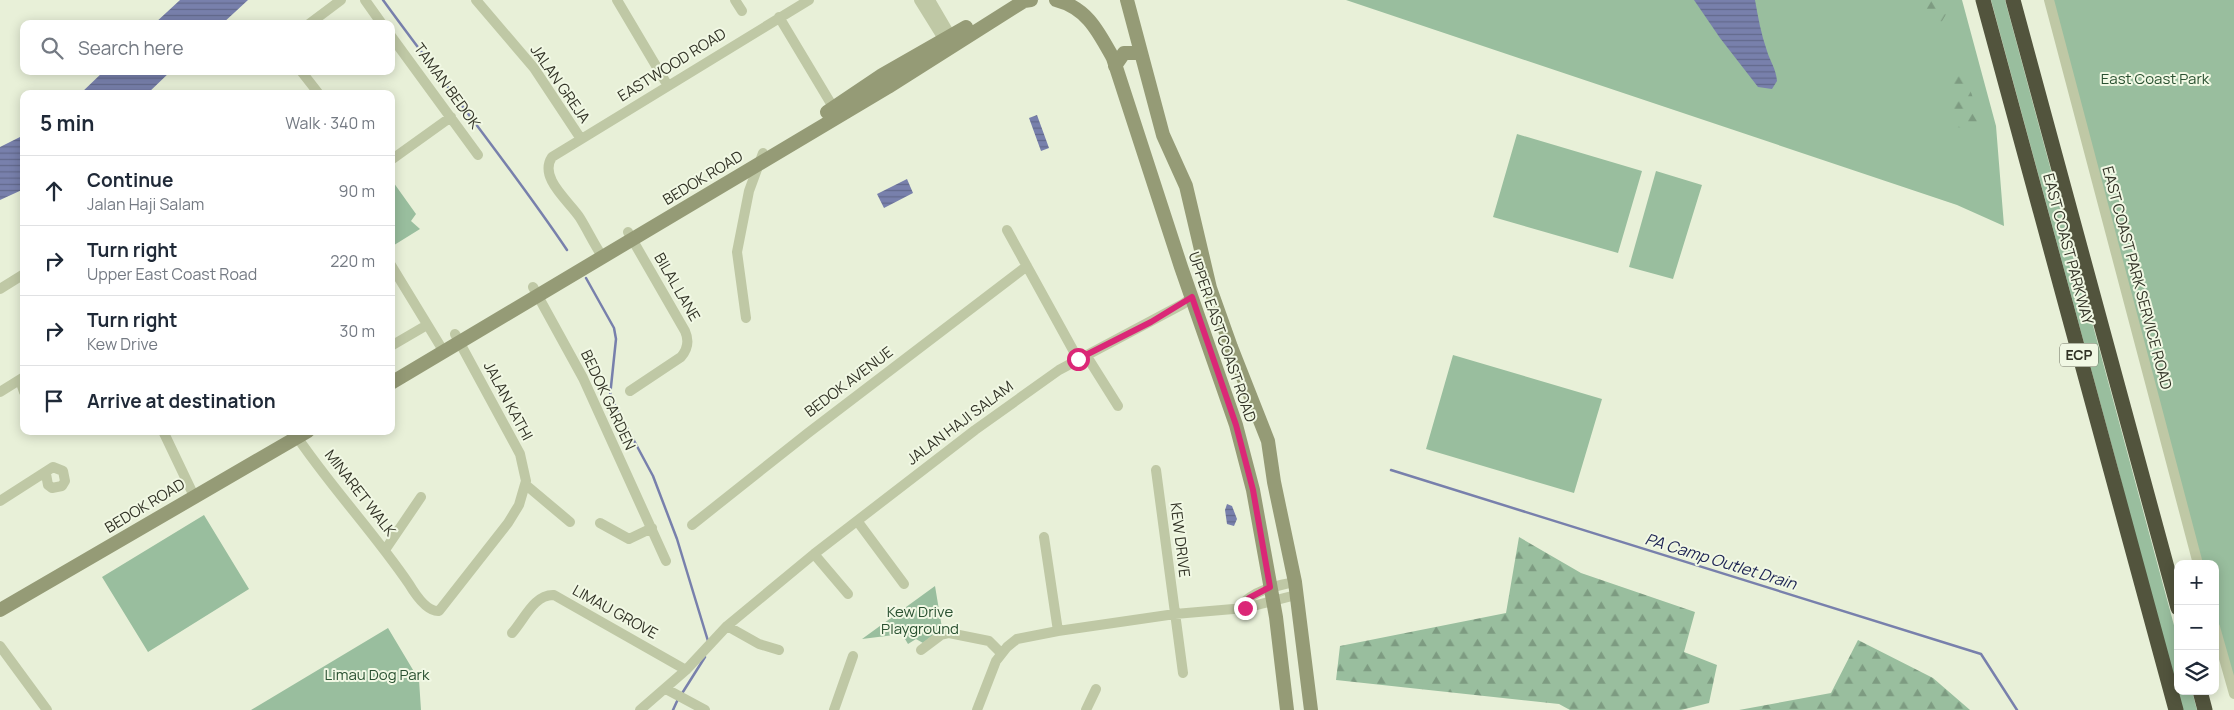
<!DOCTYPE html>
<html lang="en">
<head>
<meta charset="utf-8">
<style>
  :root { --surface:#fff; --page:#f2f2f3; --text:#1f2937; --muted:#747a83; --line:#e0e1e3 }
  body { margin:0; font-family:Manrope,sans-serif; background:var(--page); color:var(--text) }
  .controls { position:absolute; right:15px; bottom:15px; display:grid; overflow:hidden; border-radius:10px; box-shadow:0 2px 12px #0003 }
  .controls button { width:45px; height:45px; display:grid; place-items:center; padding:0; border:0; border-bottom:1px solid var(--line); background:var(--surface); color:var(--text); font:25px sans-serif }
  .stop { position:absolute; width:15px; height:15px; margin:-11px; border:4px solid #db2777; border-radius:50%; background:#fff }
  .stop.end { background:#db2777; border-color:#fff; box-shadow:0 1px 5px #0008 }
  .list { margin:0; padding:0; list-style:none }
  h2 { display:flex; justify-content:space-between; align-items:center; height:65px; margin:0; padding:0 20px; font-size:21px }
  h2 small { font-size:16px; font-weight:400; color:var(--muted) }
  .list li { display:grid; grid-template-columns:32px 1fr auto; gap:15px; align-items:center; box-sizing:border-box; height:70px; padding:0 20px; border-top:1px solid var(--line) }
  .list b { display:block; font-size:19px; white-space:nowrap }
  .list p { margin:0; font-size:16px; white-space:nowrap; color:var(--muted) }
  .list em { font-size:16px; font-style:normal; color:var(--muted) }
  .icon { flex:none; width:28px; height:28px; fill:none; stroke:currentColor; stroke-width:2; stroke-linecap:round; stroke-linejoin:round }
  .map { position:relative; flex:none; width:2234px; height:710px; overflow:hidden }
  .search { position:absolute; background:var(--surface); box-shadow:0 2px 12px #0003; left:20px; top:20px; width:375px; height:55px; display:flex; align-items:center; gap:12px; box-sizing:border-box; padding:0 18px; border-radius:10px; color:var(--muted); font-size:19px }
  .panel { position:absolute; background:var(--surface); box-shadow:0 2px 12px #0003; left:20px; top:90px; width:375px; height:345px; border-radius:10px }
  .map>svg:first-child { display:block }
</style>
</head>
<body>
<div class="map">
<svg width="2234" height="710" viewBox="0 0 2234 710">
  <defs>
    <pattern id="forest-firs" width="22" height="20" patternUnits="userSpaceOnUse" patternTransform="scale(1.25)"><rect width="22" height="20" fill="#99be9e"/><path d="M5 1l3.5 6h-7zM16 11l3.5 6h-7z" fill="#7d9b81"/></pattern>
    <pattern id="water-rules" width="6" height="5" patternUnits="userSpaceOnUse" patternTransform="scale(1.25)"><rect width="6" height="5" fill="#7880ac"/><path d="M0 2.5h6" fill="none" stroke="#63698c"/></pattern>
  </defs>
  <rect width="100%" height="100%" fill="#e8f0d8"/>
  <path fill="#99be9e" d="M1346 0H1962L1996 126 2004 226 1957 205Z
    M1991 0H2005L2178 640V691H2192L2197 710H2176L2119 472Z
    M2053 0H2234V683L2215 620V564H2200Z
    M1517 134 1642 171 1618 253 1493 217Z
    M1656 171 1702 185 1673 279 1629 267Z
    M391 179 416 214 411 221 420 229 391 247Z
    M1453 355 1602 399 1574 493 1426 449Z
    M204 515 249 589 148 652 102 577Z
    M935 586 942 628 923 643 916 639 908 644 902 634 862 639Z
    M388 628 419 680 421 710H251Z"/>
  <path fill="url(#forest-firs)" d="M1915 0H1946L1948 11 1939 26 1925 25Z
    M1955 69C1974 89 1976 104 1978 131L1957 127 1950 94 1955 89 1945 75Z
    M1519 537 1581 573 1695 612 1684 652 1717 665 1709 703 1681 710H1570L1559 704 1336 680 1340 646 1506 613Z
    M1858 640 1933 678 1970 710H1739L1831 693Z"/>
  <path fill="url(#water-rules)" d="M180 0H248L222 24H154Z
    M1694 0H1755C1758 17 1761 34 1767 51 1770 61 1776 69 1777 81L1772 89 1758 87 1720 38Z
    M104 71H171L147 94H80Z
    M1037 115 1049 148 1041 151 1029 118Z
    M24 135V189L0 200V147Z
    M907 179 913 193 884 208 877 194Z
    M1227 504 1232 506 1237 519 1234 526 1227 524 1225 510Z"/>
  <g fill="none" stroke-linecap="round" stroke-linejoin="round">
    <path stroke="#7880ac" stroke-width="2.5" d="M383 0C444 84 509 164 567 250
      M586 278 614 328 616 339 610 396 653 476 677 539 708 641
      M1391 470 1981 654 2017 710
      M681 695 705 657
      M673 710 678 699"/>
    <path stroke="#bfc8a5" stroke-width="10" d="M365 0 382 24
      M476 0 534 68 581 139
      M617 0 668 86
      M735 0 742 11
      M919 0 947 45
      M930 0 954 41
      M2049 0 2198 564
      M779 17 836 112
      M309 24 341 0
      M391 36 478 155
      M301 71 319 94
      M391 160 451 117
      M1007 230 1078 359
      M628 232 685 331C689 340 688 349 681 357L630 391
      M602 256C594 244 588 231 580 218 570 202 538 178 552 157L809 0
      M391 265 444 352
      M533 287 583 378 666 561
      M0 289 24 274
      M746 318 737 252 749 191 763 153
      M391 346 427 325
      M1086 355 1118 406
      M23 378 21 383 24 392
      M0 392 24 377
      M163 431 194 496
      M293 431C328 484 373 531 409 584 415 594 427 612 439 611L508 523 519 505 526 481 520 454 455 334
      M1156 470 1183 673
      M526 485 570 522
      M0 501 53 467 63 471 65 481 62 486 52 488 48 485 46 474
      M858 522 904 584
      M600 523 629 539 652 528
      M692 525 808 433 1027 266
      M1044 537 1058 631
      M385 550 421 497
      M814 554 848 594
      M1239 607C1254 590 1274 586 1295 582
      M727 626 759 644 779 650
      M2215 627 2234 694
      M512 633C524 620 534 594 554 595L686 670
      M0 646 47 710
      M921 650 941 635 949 633 989 641 1001 653
      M666 689 705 710
      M640 710 686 670 727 626 814 554 975 430 1059 370 1183 304 1192 297
      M834 710 853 656
      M977 710 996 661 1007 647 1017 639 1058 631 1175 614 1245 608 1296 595
      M1086 710 1096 689"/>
    <path stroke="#959b76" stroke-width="14" d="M1056 0C1087 8 1098 31 1113 58L1181 267 1236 425 1253 490 1276 617 1287 710
      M1127 0 1163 135 1186 186 1210 288 1231 347 1268 441 1274 482 1295 582 1311 710
      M1115 66 1124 53H1140
      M827 112 882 75 966 27
      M391 383 888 87 1024 1 1031 0
      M0 610 308 431"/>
    <path stroke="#52543d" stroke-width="15" d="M1983 0 2176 710
      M2013 0 2178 608
      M2200 691 2205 710"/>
  </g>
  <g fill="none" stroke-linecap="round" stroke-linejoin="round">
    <path stroke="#db2777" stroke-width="6" d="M1078 359 1151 322 1192 297 1236 425 1253 490 1270 587 1249 598 1239 606 1245 608"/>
  </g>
  <g text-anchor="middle" stroke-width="4" stroke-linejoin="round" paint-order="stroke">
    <rect fill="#f1f8e4" stroke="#6b6e5f" stroke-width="1" x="2060" y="343.5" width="38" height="23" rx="4"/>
    <g font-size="14" font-weight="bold" fill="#323326">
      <text x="2079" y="360">ECP</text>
    </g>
    <g font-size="15" fill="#323326" stroke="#f1f8e4">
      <text transform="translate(672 65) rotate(-32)" y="5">EASTWOOD ROAD</text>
      <text transform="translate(560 84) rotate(55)" y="5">JALAN GREJA</text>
      <text transform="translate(447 86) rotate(54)" y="5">TAMAN BEDOK</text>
      <text transform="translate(703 178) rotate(-31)" y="5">BEDOK ROAD</text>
      <text transform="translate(2068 249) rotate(75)" y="5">EAST COAST PARKWAY</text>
      <text transform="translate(2137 278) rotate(75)" y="5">EAST COAST PARK SERVICE ROAD</text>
      <text transform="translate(677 287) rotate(60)" y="5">BILAL LANE</text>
      <text transform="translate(1222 337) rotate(71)" y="5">UPPER EAST COAST ROAD</text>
      <text transform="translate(849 382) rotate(-37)" y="5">BEDOK AVENUE</text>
      <text transform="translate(608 400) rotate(65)" y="5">BEDOK GARDEN</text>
      <text transform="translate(508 401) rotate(62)" y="5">JALAN KATHI</text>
      <text transform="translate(960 423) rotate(-37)" y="5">JALAN HAJI SALAM</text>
      <text transform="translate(360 493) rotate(52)" y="5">MINARET WALK</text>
      <text transform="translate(145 506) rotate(-31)" y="5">BEDOK ROAD</text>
      <text transform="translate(1180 540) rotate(83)" y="5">KEW DRIVE</text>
      <text transform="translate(615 612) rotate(29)" y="5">LIMAU GROVE</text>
    </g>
    <g font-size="15" fill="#2a5131" stroke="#f1f8e4">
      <text x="2155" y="84">East Coast Park</text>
      <text x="920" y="617">Kew Drive<tspan x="920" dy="17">Playground</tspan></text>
      <text x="377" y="680">Limau Dog Park</text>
    </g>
    <g font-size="16" font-style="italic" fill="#1d2453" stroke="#f1f8e4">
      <text transform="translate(1721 561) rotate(17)" y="6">PA Camp Outlet Drain</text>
    </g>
  </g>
</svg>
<div class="controls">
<button>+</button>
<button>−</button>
<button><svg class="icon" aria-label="layers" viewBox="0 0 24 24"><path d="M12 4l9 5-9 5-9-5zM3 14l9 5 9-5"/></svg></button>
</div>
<div class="stop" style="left:1078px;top:359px"></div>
<div class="stop end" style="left:1245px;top:608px"></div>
<div class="search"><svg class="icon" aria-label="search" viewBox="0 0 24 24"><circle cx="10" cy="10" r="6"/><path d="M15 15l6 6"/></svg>Search here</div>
<section class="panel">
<h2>5 min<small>Walk · 340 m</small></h2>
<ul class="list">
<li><svg class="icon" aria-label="ahead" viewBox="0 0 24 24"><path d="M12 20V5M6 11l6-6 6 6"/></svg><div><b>Continue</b><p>Jalan Haji Salam</p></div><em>90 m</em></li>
<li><svg class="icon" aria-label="right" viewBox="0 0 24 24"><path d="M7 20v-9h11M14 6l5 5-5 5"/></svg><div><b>Turn right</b><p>Upper East Coast Road</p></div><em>220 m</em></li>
<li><svg class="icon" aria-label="right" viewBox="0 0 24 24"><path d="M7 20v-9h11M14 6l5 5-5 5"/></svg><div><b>Turn right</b><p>Kew Drive</p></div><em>30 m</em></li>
<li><svg class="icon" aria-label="arrive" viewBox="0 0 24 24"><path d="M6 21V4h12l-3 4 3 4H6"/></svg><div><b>Arrive at destination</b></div></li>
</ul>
</section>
</div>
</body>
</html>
